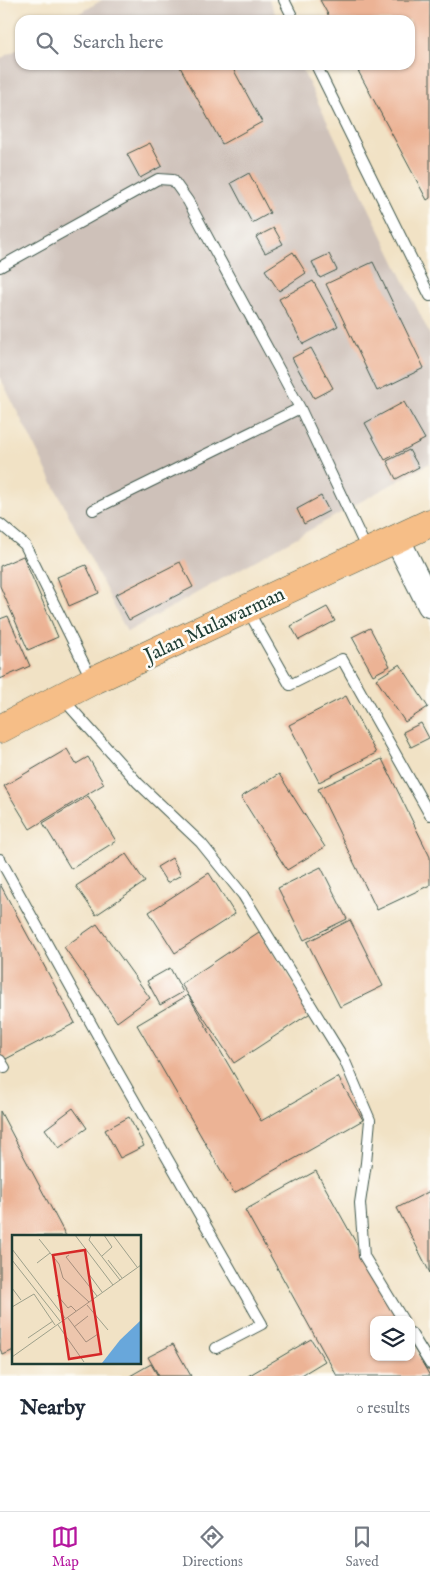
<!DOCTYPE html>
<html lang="en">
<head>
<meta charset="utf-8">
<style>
  :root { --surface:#fff; --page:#f2f2f3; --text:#1f2937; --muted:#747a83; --line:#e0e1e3; --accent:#b5179e }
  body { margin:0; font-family:"IM FELL English",serif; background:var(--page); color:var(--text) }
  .controls { position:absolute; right:15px; bottom:15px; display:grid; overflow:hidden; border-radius:10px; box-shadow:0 1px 4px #0004 }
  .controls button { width:45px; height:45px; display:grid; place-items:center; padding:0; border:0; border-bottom:1px solid var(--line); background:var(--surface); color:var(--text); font:25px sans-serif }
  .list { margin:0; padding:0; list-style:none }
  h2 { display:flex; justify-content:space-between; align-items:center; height:65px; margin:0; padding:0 20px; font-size:21px }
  h2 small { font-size:16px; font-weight:400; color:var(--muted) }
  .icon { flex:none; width:28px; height:28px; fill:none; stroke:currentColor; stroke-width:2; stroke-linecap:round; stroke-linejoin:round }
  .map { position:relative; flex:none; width:430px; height:1376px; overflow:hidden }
  .search { position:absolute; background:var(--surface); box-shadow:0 1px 4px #0004; left:15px; right:15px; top:15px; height:55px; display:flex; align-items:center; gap:12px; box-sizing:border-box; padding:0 18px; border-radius:15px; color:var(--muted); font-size:19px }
  .sheet { height:135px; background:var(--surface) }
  nav { display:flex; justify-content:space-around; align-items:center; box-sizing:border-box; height:70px; border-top:1px solid var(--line); background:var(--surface); font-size:14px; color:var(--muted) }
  nav a { display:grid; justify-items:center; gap:2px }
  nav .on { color:var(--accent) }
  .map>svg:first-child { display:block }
</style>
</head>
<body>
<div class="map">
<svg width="430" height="1376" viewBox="0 0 430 1376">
  <rect width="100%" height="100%" fill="#fdfcf7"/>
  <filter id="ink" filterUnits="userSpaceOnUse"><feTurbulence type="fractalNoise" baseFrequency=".02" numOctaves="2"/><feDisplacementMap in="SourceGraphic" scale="10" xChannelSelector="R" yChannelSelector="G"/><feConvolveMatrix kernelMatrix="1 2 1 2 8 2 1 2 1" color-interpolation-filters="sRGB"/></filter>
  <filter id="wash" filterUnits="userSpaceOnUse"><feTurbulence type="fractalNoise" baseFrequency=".0096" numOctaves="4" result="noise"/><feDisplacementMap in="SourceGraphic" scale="20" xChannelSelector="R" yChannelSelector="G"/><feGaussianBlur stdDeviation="1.12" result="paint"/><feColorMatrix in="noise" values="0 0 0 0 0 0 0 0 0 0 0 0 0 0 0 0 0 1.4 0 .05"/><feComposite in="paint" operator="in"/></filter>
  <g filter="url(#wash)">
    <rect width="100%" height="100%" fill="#f1e2c5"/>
    <path fill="#cec1b9" d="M102 0H269L278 20H68Z
      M20 48V65H300L430 335V463L127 632 0 377V59Z"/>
    <g id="blocks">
      <path fill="#ecb395" d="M320 0H430V198L427 200 355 65H410V20H331Z
        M179 65H231L262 122 222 144Z
        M150 143 162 166 140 178 127 154Z
        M249 173 270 213 252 223 231 183Z
        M274 228 283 244 265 253 256 237Z
        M293 252 306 273 279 291 265 270Z
        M329 254 337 270 320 278 312 262Z
        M373 262 424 368 377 391 326 284Z
        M313 281 338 326 303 344 279 299Z
        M311 348 333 388 314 398 292 358Z
        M404 402 425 439 385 460 365 423Z
        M409 450 419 467 396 479 387 461Z
        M321 496 329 511 304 524 297 509Z
        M23 556 58 637 28 650 0 586V566Z
        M180 562 193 587 129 620 115 595Z
        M86 565 99 593 69 606 57 577Z
        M327 607 335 621 299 640 291 626Z
        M8 616 30 666 0 679V619Z
        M370 628 390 666 373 675 352 637Z
        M400 664 428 707 405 722 376 679Z
        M346 696 376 753 319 782 289 725Z
        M421 723 429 738 411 747 403 732Z
        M67 749 76 764 88 757 104 784 30 829 4 786Z
        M382 759 430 857V885L377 910 318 789Z
        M279 774 325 847 287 870 241 797Z
        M88 796 116 841 71 869 43 823Z
        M126 854 145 882 96 915 76 886Z
        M172 858 181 875 167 883 157 867Z
        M321 867 347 919 304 940 278 888Z
        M209 873 235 914 175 953 149 912Z
        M0 884 75 1023 2 1061 0 1057Z
        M350 920 383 986 340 1007 307 942Z
        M97 924 150 998 117 1022 64 947Z
        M259 932 312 1012 234 1063 181 984Z
        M170 968 183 992 160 1005 147 981Z
        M188 995 261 1121 338 1077 363 1120 234 1193 137 1025Z
        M73 1108 87 1128 59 1148 45 1129Z
        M0 1111 66 1236H14V1350L3 1355 0 1349Z
        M129 1117 144 1146 120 1158 105 1130Z
        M316 1171 399 1320H374V1357H411V1343L430 1376H337L245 1210Z
        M430 1191V1273L397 1208Z
        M311 1339 325 1361 300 1376H248Z
        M173 1344 191 1376H159L148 1357Z
        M151 1364 158 1376H130Z"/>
    </g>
  </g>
  <g filter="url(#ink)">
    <use href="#blocks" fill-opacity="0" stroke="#3e564a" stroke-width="1"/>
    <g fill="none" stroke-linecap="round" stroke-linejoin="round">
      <g stroke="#3e564a" stroke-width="12">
        <path id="service" d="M284 0 294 20
          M316 65 430 296
          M0 267 158 179 173 180 188 201 300 408 367 550
          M93 510 300 408
          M0 524 25 545 92 680
          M247 609 290 685 342 659 430 815
          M63 699 138 783 201 843 243 895 344 1059 370 1120 366 1163 360 1203 364 1256 403 1320
          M0 859 114 1065 262 1324 216 1348
          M0 1060 5 1068
          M411 1333 430 1364"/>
      </g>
      <g stroke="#3e564a" stroke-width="27">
        <path id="tertiary" d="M397 539 430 605"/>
      </g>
      <g stroke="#3e564a" stroke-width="29">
        <path id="trunk" d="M0 729 92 681 430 523"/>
      </g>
      <use href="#service" stroke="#fff" stroke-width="10"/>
      <use href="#tertiary" stroke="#fff" stroke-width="25"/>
      <use href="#trunk" stroke="#f6be87" stroke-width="28"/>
    </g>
  </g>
  <g text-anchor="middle" stroke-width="5" stroke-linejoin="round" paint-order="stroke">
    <g font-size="20" fill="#1f3d34" stroke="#fdfcf7">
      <text transform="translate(214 624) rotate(-25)" y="7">Jalan Mulawarman</text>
    </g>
  </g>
  <g transform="translate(12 1235)">
    <rect width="129" height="129" fill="#f1e2c5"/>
    <path d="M129 85V128H90L108 105Z" fill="#68a7db"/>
    <path fill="none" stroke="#9da08b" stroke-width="1" d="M63 0 101 50M79 0 77 5 108 45M101 0 125 32M27 4 47 29 51 43 77 67M0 14 53 83M57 20 54 22 85 61M90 21 100 12 92 0M0 25 48 86M96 25 110 43M25 28 38 18M76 38 90 57M0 53 9 65M45 60 56 73 59 71 64 76M75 70 96 95M0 72 22 59 43 90M56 83 74 107 86 99M46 90 72 127M62 92 76 81M16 103 41 86M0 122 129 30"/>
    <path fill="#d62828" fill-opacity="0.15" stroke="#d62828" stroke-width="2.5" d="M73 15 89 119 57 124 41 20Z"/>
    <rect width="129" height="129" fill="none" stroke="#1f3d34" stroke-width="2.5"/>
  </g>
</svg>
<div class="controls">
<button><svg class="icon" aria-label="layers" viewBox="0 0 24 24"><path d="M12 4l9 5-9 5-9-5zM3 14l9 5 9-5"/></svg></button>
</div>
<div class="search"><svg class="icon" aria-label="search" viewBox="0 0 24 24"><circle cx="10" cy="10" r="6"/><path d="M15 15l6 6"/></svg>Search here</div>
</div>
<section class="sheet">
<h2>Nearby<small>0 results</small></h2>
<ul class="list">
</ul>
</section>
<nav>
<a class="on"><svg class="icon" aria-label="map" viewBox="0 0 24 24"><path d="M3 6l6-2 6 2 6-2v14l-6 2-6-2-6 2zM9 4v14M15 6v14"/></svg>Map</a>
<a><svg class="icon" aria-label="directions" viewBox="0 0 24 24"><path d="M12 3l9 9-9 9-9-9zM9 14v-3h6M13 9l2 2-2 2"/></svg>Directions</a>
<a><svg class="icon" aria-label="saved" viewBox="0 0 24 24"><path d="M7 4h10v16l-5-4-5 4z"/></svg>Saved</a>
</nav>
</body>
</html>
